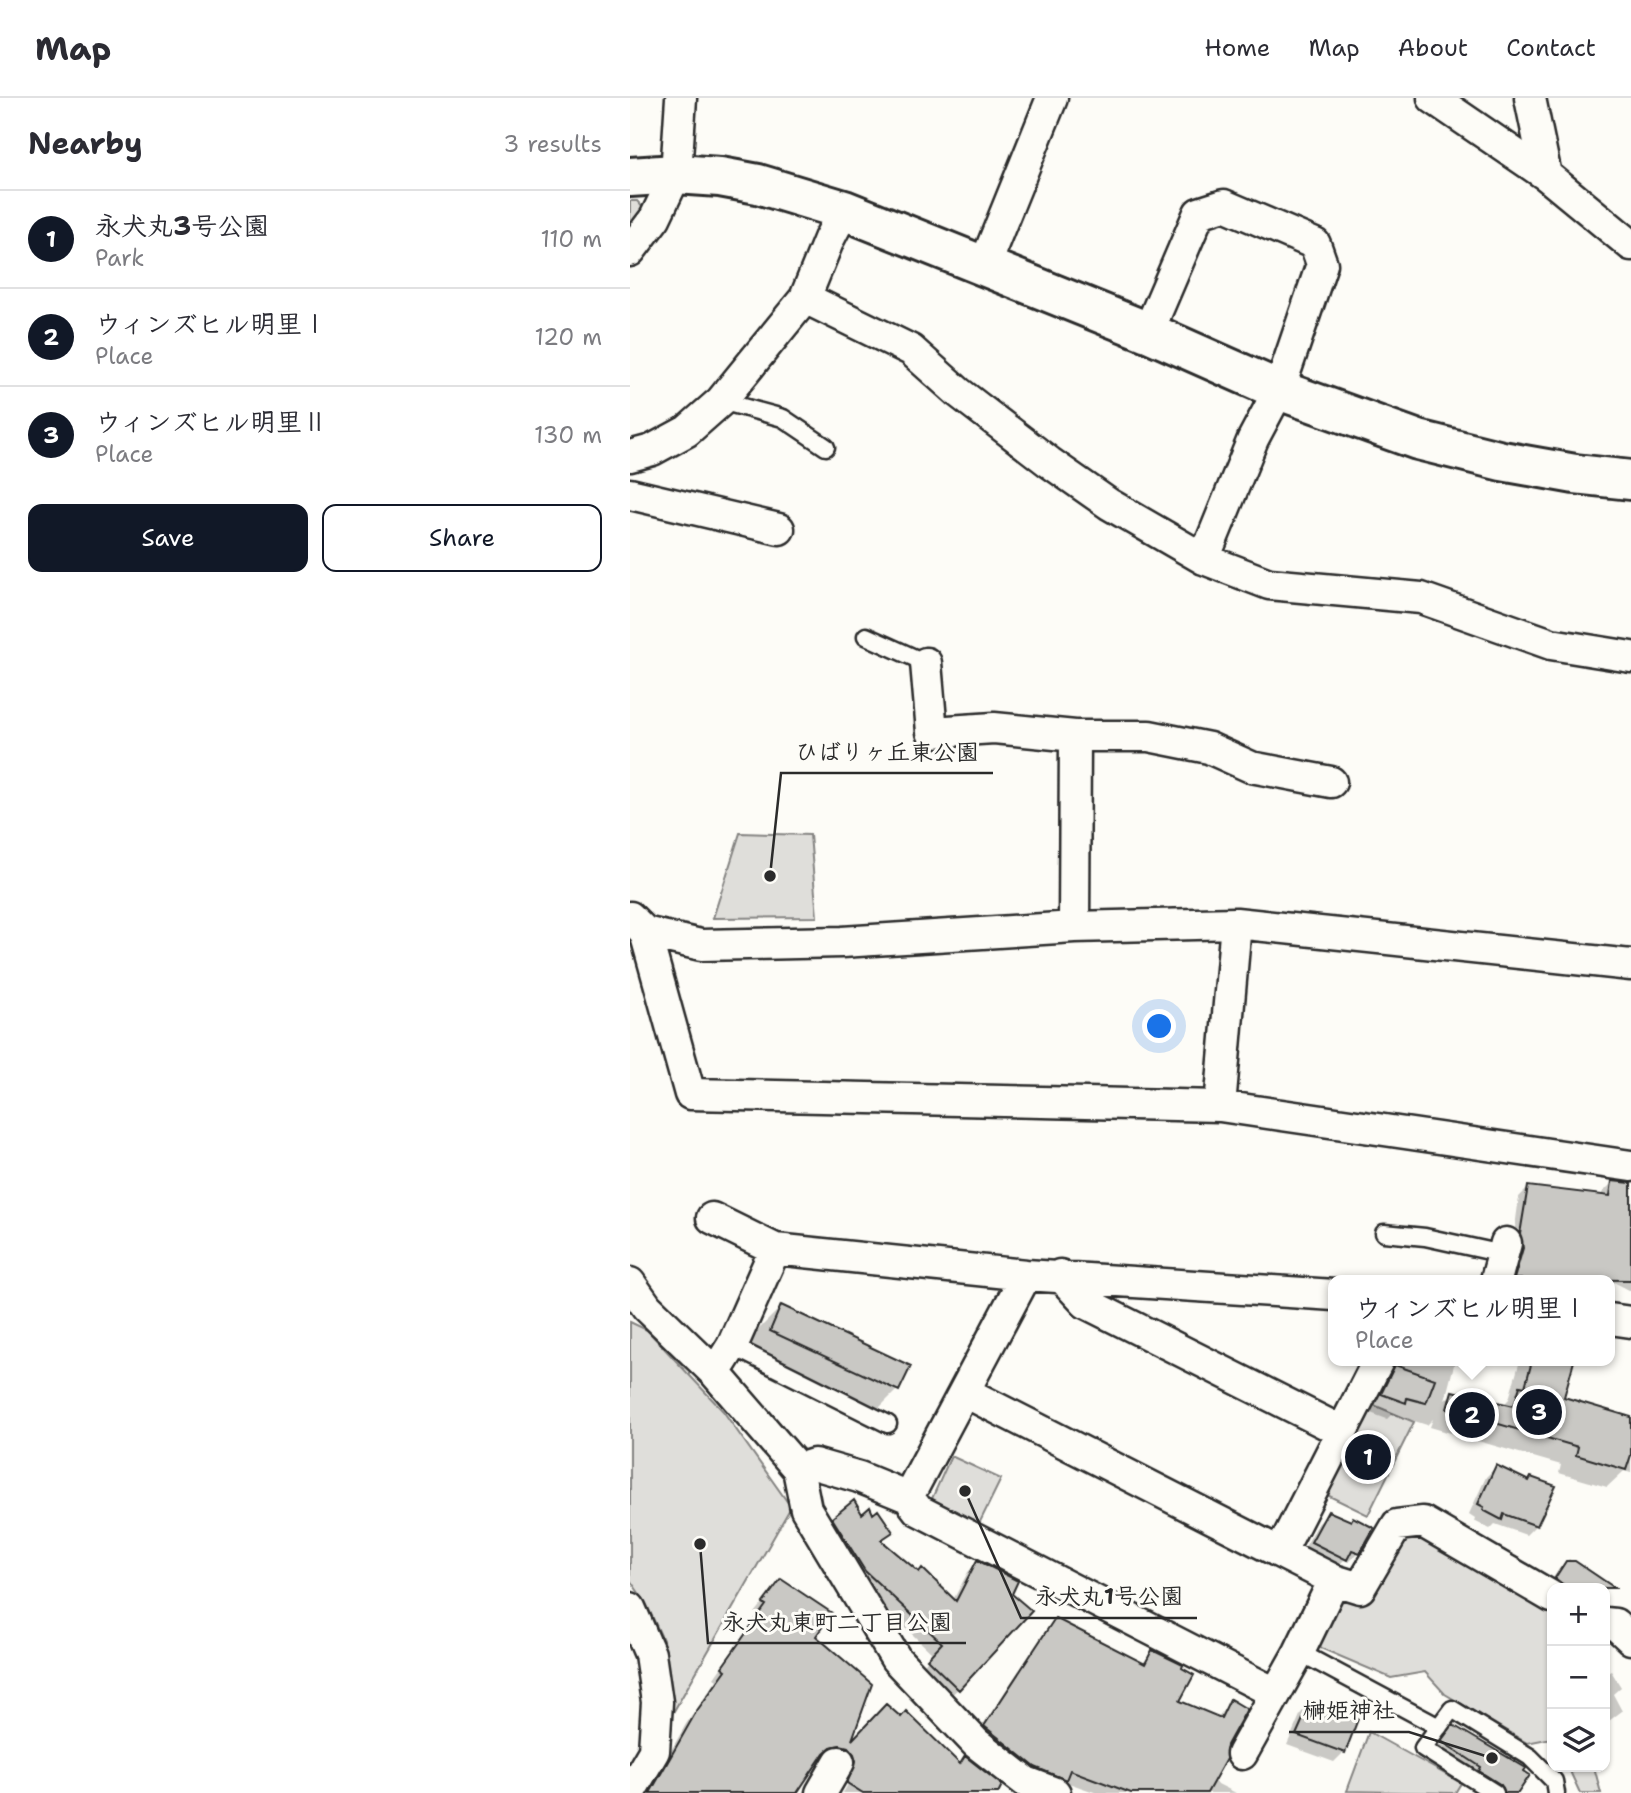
<!DOCTYPE html>
<html lang="en">
<head>
<meta charset="utf-8">
<style>
  :root { --surface:#fff; --page:#f7f7f7; --text:#2b2b33; --muted:#7c7c81; --line:#e1e1e2; --accent:#111827 }
  body { margin:0; font-family:"Shantell Sans","Klee One",sans-serif; background:var(--page); color:var(--text) }
  .controls { position:absolute; right:21px; bottom:21px; display:grid; overflow:hidden; border-radius:14px; box-shadow:0 2px 5px #0004 }
  .controls button { width:63px; height:63px; display:grid; place-items:center; padding:0; border:0; border-bottom:2px solid var(--line); background:var(--surface); color:var(--text); font:35px sans-serif }
  .you { position:absolute; left:530px; top:929px; width:24px; height:24px; margin:-18px; border:5px solid #fff; border-radius:50%; background:#1a73e8; box-shadow:0 0 0 10px #1a73e833 }
  .badge { display:grid; place-items:center; width:46px; height:46px; border-radius:50%; background:var(--accent); color:#fff; font-size:23px; font-weight:700 }
  .pin { position:absolute; translate:-50% -50%; border:4px solid #fff; box-shadow:0 2px 7px #0006 }
  .popup { position:absolute; left:698px; top:1177px; width:287px; height:91px; box-sizing:border-box; display:grid; place-content:center; border-radius:14px; background:var(--surface); filter:drop-shadow(0 2px 5px #0005); font-size:23px; white-space:nowrap; color:var(--muted) }
  .popup b { font-size:26px; color:var(--text) }
  .popup::after { content:''; position:absolute; left:50%; top:100%; margin-left:-14px; border:14px solid transparent; border-top-color:var(--surface) }
  .list { margin:0; padding:0; list-style:none }
  h2 { display:flex; justify-content:space-between; align-items:center; height:91px; margin:0; padding:0 28px; font-size:30px }
  h2 small { font-size:23px; font-weight:400; color:var(--muted) }
  .list li { display:grid; grid-template-columns:46px 1fr auto; gap:21px; align-items:center; box-sizing:border-box; height:98px; padding:0 28px; border-top:2px solid var(--line) }
  .list b { display:block; font-size:26px; white-space:nowrap }
  .list p { margin:0; font-size:23px; white-space:nowrap; color:var(--muted) }
  .list em { font-size:23px; font-style:normal; color:var(--muted) }
  .actions { display:flex; gap:14px; padding:21px 28px }
  .actions a { flex:1; padding:16px 0; border:2px solid var(--accent); border-radius:14px; text-align:center; font-size:24px; color:var(--accent) }
  .actions .main { background:var(--accent); color:#fff }
  .icon { flex:none; width:38px; height:38px; fill:none; stroke:currentColor; stroke-width:2; stroke-linecap:round; stroke-linejoin:round }
  .map { position:relative; flex:none; width:1001px; height:1695px; overflow:hidden }
  header { display:flex; align-items:center; gap:42px; box-sizing:border-box; height:98px; padding:0 35px; background:var(--surface); border-bottom:2px solid var(--line) }
  header strong { font-size:33px }
  nav { display:flex; gap:38px; margin-inline-start:auto; font-size:24px }
  main { display:flex }
  aside { flex:1; background:var(--surface) }
  .map>svg:first-child { display:block }
</style>
</head>
<body>
<header>
<strong>Map</strong>
<nav><a>Home</a><a>Map</a><a>About</a><a>Contact</a></nav>
</header>
<main>
<aside>
<h2>Nearby<small>3 results</small></h2>
<ul class="list">
<li><span class="badge">1</span><div><b>永犬丸3号公園</b><p>Park</p></div><em>110 m</em></li>
<li><span class="badge">2</span><div><b>ウィンズヒル明里Ⅰ</b><p>Place</p></div><em>120 m</em></li>
<li><span class="badge">3</span><div><b>ウィンズヒル明里Ⅱ</b><p>Place</p></div><em>130 m</em></li>
</ul>
<div class="actions"><a class="main">Save</a><a>Share</a></div>
</aside>
<div class="map">
<svg width="1001" height="1695" viewBox="0 0 1001 1695">
  <rect width="100%" height="100%" fill="#fdfcf7"/>
  <filter id="ink" filterUnits="userSpaceOnUse"><feTurbulence type="fractalNoise" baseFrequency=".0143" numOctaves="2"/><feDisplacementMap in="SourceGraphic" scale="14" xChannelSelector="R" yChannelSelector="G"/><feConvolveMatrix kernelMatrix="1 2 1 2 8 2 1 2 1" color-interpolation-filters="sRGB"/></filter>
  <g filter="url(#ink)">
    <path fill="#dfdeda" stroke="#858482" stroke-width="2" d="M0 103H7L16 113 0 134Z
      M110 735 180 737 187 819 83 820Z
      M0 1224 17 1232 93 1313 161 1409 41 1618 33 1542 16 1505 0 1482Z
      M739 1305 784 1324 738 1417 691 1394Z
      M321 1358 371 1381 347 1430 300 1405Z
      M795 1439 922 1515V1640L897 1645 815 1596 795 1574 761 1580 681 1546 706 1500 728 1505 772 1441Z
      M739 1634 831 1685 825 1695 717 1693Z
      M938 1669H964L971 1695H950Z"/>
    <path fill="#0003" d="M982 1085 1001 1087V1193L929 1156 927 1159 957 1182H878L889 1099 899 1089 972 1098V1095Z
      M151 1209 279 1269 267 1292 240 1319 114 1260 124 1236Z
      M754 1263H825L815 1302 823 1295 873 1307 879 1301 889 1266 892 1263H942L932 1300 1001 1320V1375L994 1373 977 1389 929 1375 931 1367 800 1329 803 1321 797 1327 762 1316 757 1321 735 1313Z
      M866 1369 906 1427 896 1437 865 1426 860 1431 844 1423 845 1420 839 1416 856 1379Z
      M698 1416 729 1454 719 1464 714 1462 705 1471 672 1454 688 1426Z
      M232 1419H243L261 1434 250 1444 323 1502 338 1474 348 1464 328 1591 318 1600 289 1572 303 1556 225 1482 193 1431 203 1421Z
      M939 1461 972 1484 968 1490 916 1491 929 1471Z
      M151 1483 184 1538 237 1583 165 1695H17L56 1626 87 1582 84 1580 128 1517 125 1515Z
      M425 1523 512 1566 523 1554 548 1604 587 1620 600 1604 595 1647 582 1683 606 1695H467L430 1682 427 1684 365 1653 345 1639 415 1533Z
      M981 1573 991 1589 983 1596 992 1613 975 1626V1576Z
      M681 1605 714 1654 704 1664 657 1647 671 1615Z
      M253 1624 329 1667 335 1661 370 1688 365 1695H213Z
      M824 1629 897 1678 886 1695H859L803 1653Z"/>
    <path fill="#c9c8c4" stroke="#2b2b2b" stroke-width="2" d="M982 1083 1001 1085V1182L884 1181 893 1150 890 1136 898 1088 980 1098Z
      M151 1207 281 1268 269 1293 140 1233Z
      M902 1263H944L934 1299 1001 1319V1357L996 1372 946 1357 948 1349 817 1311 822 1293 884 1308 890 1288 895 1289Z
      M765 1267 805 1281 796 1305 777 1300 776 1305 751 1296Z
      M866 1367 899 1383 901 1379 926 1388 907 1428 874 1416 872 1422 853 1412 854 1409 848 1406Z
      M224 1402 232 1416 240 1409 243 1416 248 1412 263 1434 251 1442 289 1474 292 1470 326 1503 347 1462 388 1483 382 1496 402 1513 329 1592 297 1561 312 1545 235 1473 202 1420Z
      M698 1413 721 1423 723 1419 744 1430 730 1455 722 1452 717 1462 681 1444Z
      M936 1463H945L985 1490H937L925 1480Z
      M151 1481 202 1515 186 1538 242 1586 222 1642 256 1606 271 1619 276 1613 330 1666 335 1658 372 1687 368 1695H233L217 1685 226 1663 224 1656 218 1649 210 1647 201 1649 194 1655 167 1695H20L66 1614 96 1572 92 1569 136 1507 133 1505Z
      M425 1520 515 1566 522 1552 553 1567 552 1570 564 1577 550 1603 591 1620 600 1601 617 1611 597 1647 596 1661 577 1695H501L440 1672 436 1682 405 1669 354 1628Z
      M681 1603 728 1621 715 1655 666 1637Z
      M823 1627 896 1670 894 1673 900 1677 888 1695H875L871 1687 849 1673 851 1669 811 1643Z"/>
    <g fill="none" stroke-linecap="round" stroke-linejoin="round">
      <g stroke="#2b2b2b" stroke-width="21">
        <path id="lane" d="M91 303 153 320 196 349
          M236 538 296 565
          M754 1135 795 1139 873 1156
          M102 1248 258 1326
          M669 1554 809 1629
          M865 1695 793 1650 822 1611 900 1659 924 1683 926 1695"/>
      </g>
      <g stroke="#2b2b2b" stroke-width="35">
        <path id="street" d="M803 0 916 77 1001 147
          M900 0 916 77
          M0 153 25 120 46 76 51 0
          M354 168 422 0
          M175 200 281 252 328 294 419 364 479 406 574 461 639 486 791 500 921 546 1001 559
          M518 234 569 115 594 107 685 146 692 166 649 292 623 341 574 461
          M0 358 22 352 57 333 91 303 175 200 199 141 214 112
          M0 396 149 431
          M296 565 302 634 364 630 445 638 444 829
          M445 638H519L579 650 621 669 701 684
          M0 819 15 834 71 847 212 844 444 829 606 825 1001 867
          M15 834 60 996 590 1008 1001 1068
          M590 1008 606 825
          M82 1120 145 1151 396 1177 704 1197
          M396 1177 278 1399 229 1379 184 1366 168 1371 176 1411 266 1561 346 1645 396 1684 425 1695
          M430 1177 456 1205 711 1333
          M866 1182 876 1145
          M0 1185 17 1209 85 1275 168 1371
          M980 1221 1001 1224
          M85 1275 102 1248 145 1151
          M335 1294 704 1482 669 1554 612 1656
          M278 1399 288 1412 645 1595
          M651 1453 748 1263
          M704 1482 730 1490 767 1427 793 1424 922 1499
          M0 1510 20 1556 27 1604 24 1653 0 1694
          M975 1525 985 1526 1001 1541
          M191 1695 209 1664"/>
      </g>
      <g stroke="#2b2b2b" stroke-width="44">
        <path id="secondary" d="M0 79 46 76 90 79 128 86 214 112 518 234 649 292 788 342 872 363 945 376 1001 382"/>
      </g>
      <use href="#lane" stroke="#fdfcf7" stroke-width="16"/>
      <use href="#street" stroke="#fdfcf7" stroke-width="30"/>
      <use href="#secondary" stroke="#fdfcf7" stroke-width="38"/>
    </g>
  </g>
  <path fill="none" stroke="#2b2b2b" stroke-width="2.5" d="M140 778L151 675H363M335 1393L391 1520H567M70 1446L78 1545H336M862 1660L779 1634H659"/>
  <g fill="#2b2b2b" stroke="#fdfcf7" stroke-width="2.5">
    <circle cx="140" cy="778" r="7"/>
    <circle cx="335" cy="1393" r="7"/>
    <circle cx="70" cy="1446" r="7"/>
    <circle cx="862" cy="1660" r="7"/>
  </g>
  <g font-size="23" text-anchor="middle" font-weight="bold" fill="#2b2b2b" stroke="#fdfcf7" stroke-width="6" stroke-linejoin="round" paint-order="stroke">
    <text x="257" y="662">ひばりヶ丘東公園</text>
    <text x="479" y="1506">永犬丸1号公園</text>
    <text x="207" y="1532">永犬丸東町二丁目公園</text>
    <text x="719" y="1620">榊姫神社</text>
  </g>
</svg>
<div class="controls">
<button>+</button>
<button>−</button>
<button><svg class="icon" aria-label="layers" viewBox="0 0 24 24"><path d="M12 4l9 5-9 5-9-5zM3 14l9 5 9-5"/></svg></button>
</div>
<div class="you"></div>
<div class="pin badge" style="left:738px;top:1359px">1</div>
<div class="pin badge" style="left:842px;top:1317px">2</div>
<div class="popup"><b>ウィンズヒル明里Ⅰ</b>Place</div>
<div class="pin badge" style="left:909px;top:1314px">3</div>
</div>
</main>
</body>
</html>
